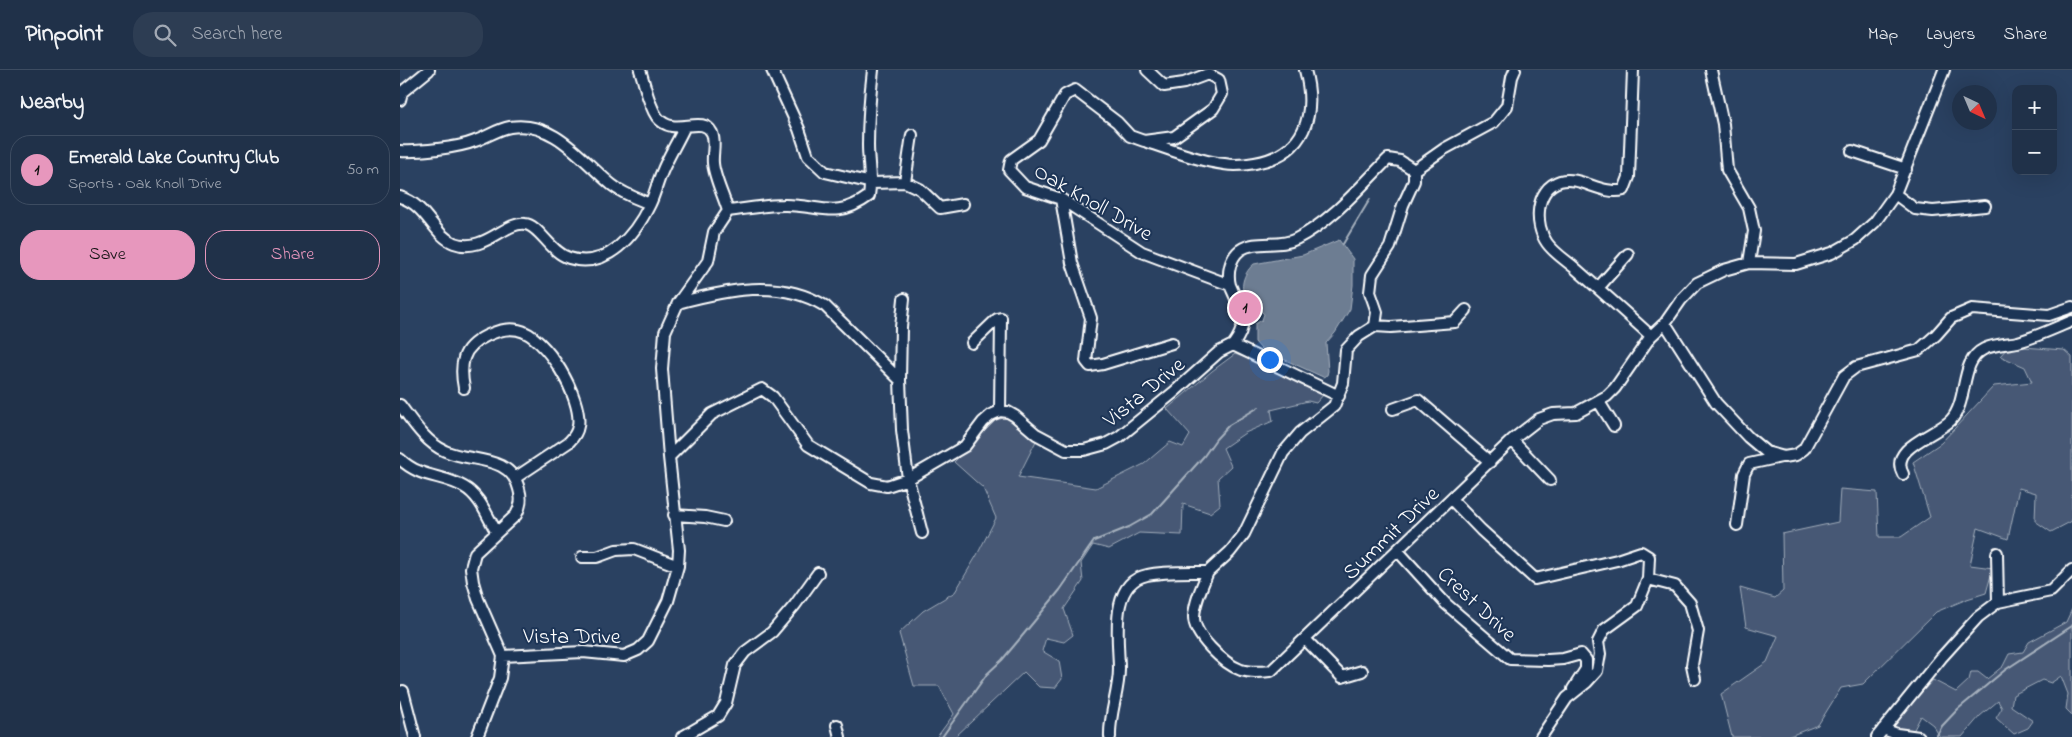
<!DOCTYPE html>
<html lang="en">
<head>
<meta charset="utf-8">
<style>
  :root { --surface:#203149; --page:#2d3d53; --text:#f1f3f6; --muted:#a2a9b4; --line:#3d4c61; --accent:#e797bd }
  body { margin:0; font-family:"Indie Flower",sans-serif; background:var(--page); color:var(--text) }
  .controls { position:absolute; right:15px; top:15px; display:grid; overflow:hidden; border-radius:10px; box-shadow:0 5px 20px #0002 }
  .controls button { width:45px; height:45px; display:grid; place-items:center; padding:0; border:0; border-bottom:1px solid var(--line); background:var(--surface); color:var(--text); font:25px sans-serif }
  .compass { position:absolute; left:1552px; top:15px; width:45px; height:45px; border-radius:50%; background:var(--surface); box-shadow:0 5px 20px #0002; rotate:136deg }
  .you { position:absolute; left:869px; top:289px; width:18px; height:18px; margin:-12px; border:4px solid #fff; border-radius:50%; background:#1a73e8; box-shadow:0 0 0 8px #1a73e833 }
  .badge { display:grid; place-items:center; width:32px; height:32px; border-radius:50%; background:var(--accent); color:#111; font-size:16px; font-weight:700 }
  .pin { position:absolute; translate:-50% -50%; border:2px solid #fff; box-shadow:0 1px 5px #0006 }
  .list { margin:0; padding:0; list-style:none }
  h2 { display:flex; justify-content:space-between; align-items:center; height:65px; margin:0; padding:0 20px; font-size:21px }
  h2 small { font-size:16px; font-weight:400; color:var(--muted) }
  .list li { display:grid; grid-template-columns:32px 1fr auto; gap:15px; align-items:center; box-sizing:border-box; height:70px; margin:0 10px 10px; padding:0 10px; border:1px solid var(--line); border-radius:20px }
  .list b { display:block; font-size:19px; white-space:nowrap }
  .list p { margin:0; font-size:16px; white-space:nowrap; color:var(--muted) }
  .list em { font-size:16px; font-style:normal; color:var(--muted) }
  .actions { display:flex; gap:10px; padding:15px 20px }
  .actions a { flex:1; padding:11px 0; border:1px solid var(--accent); border-radius:20px; text-align:center; font-size:18px; color:var(--accent) }
  .actions .main { background:var(--accent); color:#111 }
  .icon { flex:none; width:28px; height:28px; fill:none; stroke:currentColor; stroke-width:2; stroke-linecap:round; stroke-linejoin:round }
  .map { position:relative; flex:none; width:1672px; height:667px; overflow:hidden }
  header { display:flex; align-items:center; gap:30px; box-sizing:border-box; height:70px; padding:0 25px; background:var(--surface); border-bottom:1px solid var(--line) }
  header strong { font-size:24px }
  nav { display:flex; gap:28px; margin-inline-start:auto; font-size:18px }
  .search { width:350px; height:45px; background:var(--page); display:flex; align-items:center; gap:12px; box-sizing:border-box; padding:0 18px; border-radius:20px; color:var(--muted); font-size:19px }
  main { display:flex }
  aside { flex:1; background:var(--surface) }
  .map>svg:first-child { display:block }
</style>
</head>
<body>
<header>
<strong>Pinpoint</strong>
<div class="search"><svg class="icon" aria-label="search" viewBox="0 0 24 24"><circle cx="10" cy="10" r="6"/><path d="M15 15l6 6"/></svg>Search here</div>
<nav><a>Map</a><a>Layers</a><a>Share</a></nav>
</header>
<main>
<aside>
<h2>Nearby<small></small></h2>
<ul class="list">
<li><span class="badge">1</span><div><b>Emerald Lake Country Club</b><p>Sports · Oak Knoll Drive</p></div><em>50 m</em></li>
</ul>
<div class="actions"><a class="main">Save</a><a>Share</a></div>
</aside>
<div class="map">
<svg width="1672" height="667" viewBox="0 0 1672 667">
  <rect width="100%" height="100%" fill="#2a4161"/>
  <filter id="ink" filterUnits="userSpaceOnUse"><feTurbulence type="fractalNoise" baseFrequency=".02" numOctaves="2"/><feDisplacementMap in="SourceGraphic" scale="10" xChannelSelector="R" yChannelSelector="G"/><feConvolveMatrix kernelMatrix="1 2 1 2 8 2 1 2 1" color-interpolation-filters="sRGB"/></filter>
  <g filter="url(#ink)">
    <path fill="#465975" stroke="#a2acba" d="M1609 276 1664 280 1672 287V451L1651 462 1635 451 1636 423 1619 418 1608 469 1578 458 1570 495 1593 498 1586 523 1567 529 1536 542 1463 614 1441 618 1418 655 1387 667H1332L1321 624 1367 592 1378 566 1346 557 1340 518 1375 528 1383 521 1382 464 1438 452 1440 419 1477 422 1479 467H1501L1530 447 1513 392 1541 373 1594 316 1632 312 1625 297 1600 286Z
      M835 284 859 293 924 324 916 333 908 331 871 340 873 351 845 363 823 378 831 396 818 408 820 435 810 443 783 434 782 465 739 463 709 479 693 475 681 493 683 511 664 539 673 565 664 572 646 568 642 581 659 591 662 609 655 618 639 617 624 602 555 667H537L554 644 539 616H514L499 563 523 541 555 522 577 485 596 448 583 418 554 392 596 350 607 347 636 371 618 407 696 418 744 394 770 372 783 377 790 365 767 339 812 301Z
      M1672 539V645L1666 639 1668 624 1661 606 1651 613 1642 610 1613 625 1611 636 1633 651 1628 658 1614 664 1596 648 1602 638 1598 631 1580 646 1562 667H1540L1533 655 1521 646 1510 667H1486L1490 653 1499 647 1533 610 1556 622 1569 610 1571 602H1578L1587 609 1603 596 1609 584 1623 582 1629 572 1666 552Z"/>
    <path fill="#6d7d92" stroke="#a7b1be" d="M939 170 953 189V215L950 239 935 263 926 273 928 301 927 305 923 307 861 279 855 272V254L862 250 864 244 862 242H856C854 236 849 233 845 226 839 216 845 201 854 194L903 185Z"/>
    <g fill="none" stroke-linecap="round" stroke-linejoin="round">
      <path stroke="#a7b1be" stroke-width="2" d="M943 174 970 129
        M542 667 587 604 602 590 618 571 660 520 694 471 729 457 752 444 804 386 816 369 829 355 859 337
        M1536 667 1542 656 1558 639 1605 600 1672 556"/>
      <g stroke="#fff" stroke-width="14">
        <path id="minor" d="M240 0C245 14 248 34 257 47 274 69 302 43 312 63 316 73 312 83 313 93 314 107 324 127 328 141
          M372 0 399 59 408 86 425 102 472 113 505 112 520 119 540 138 563 134
          M747 0 764 16 784 13 808 4 819 10 822 24 813 39 774 67 744 71 730 66 717 52 675 20 665 25 639 70 611 90 609 100 625 117 661 129 742 182 830 215C840 239 851 252 833 275L939 326
          M1233 0 1229 107 1224 120C1202 126 1180 105 1160 111 1135 119 1134 155 1147 173 1154 183 1167 191 1176 199 1201 221 1226 243 1251 266
          M1311 0 1323 54 1327 100 1349 138 1354 161 1349 193
          M0 30 2 22 29 0
          M747 72C772 80 798 91 824 94 835 96 844 95 855 93 905 84 917 45 905 0
          M0 81C18 82 58 78 75 71 87 67 98 59 110 57 155 50 182 91 212 115 223 124 238 129 250 134
          M1452 81 1506 99
          M1014 100 1044 79 1094 52 1107 36 1112 7 1115 0
          M505 112 512 65
          M1495 124 1515 139 1533 141 1585 136
          M0 127C27 135 33 165 54 173 84 184 105 151 125 154 139 155 150 182 169 188 207 200 235 165 250 134 255 124 257 113 262 102 268 87 277 73 284 58
          M661 129 672 193 691 248 686 291 690 296 703 294 772 273
          M1198 218 1228 184
          M278 233C326 220 380 208 425 236L500 310 502 360 508 409 522 463
          M1265 253 1316 333 1348 367 1366 382 1384 387 1396 385 1404 379 1444 306 1456 297 1519 280 1536 265 1551 248 1572 239 1649 245 1672 237
          M975 256 991 257 1055 252 1066 240
          M572 273 597 249 601 248 600 341
          M500 310 501 257 504 229
          M64 318C62 308 61 298 64 288 69 270 101 256 118 260 146 265 183 329 178 356 177 363 174 367 169 372L115 408
          M1199 332 1214 356
          M0 335C12 351 26 373 45 381 71 393 110 384 119 419 122 429 121 436 116 445L75 483 71 498 73 512 78 529 103 586 100 608 77 667
          M993 339 1018 330 1090 392
          M1112 370 1150 410
          M269 387 262 299 265 262 278 233 308 191 314 162 328 141C346 139 365 135 383 135 419 134 435 151 469 126 472 109 468 93 468 75 468 50 470 25 473 0
          M0 389C21 409 42 404 64 417 80 426 87 446 96 461
          M1503 404C1488 377 1537 365 1551 350 1569 330 1559 291 1584 279 1594 274 1608 274 1618 272 1636 267 1655 258 1672 251
          M1051 429 1081 460 1135 509 1217 490 1241 482 1249 487 1248 509 1237 536 1204 560 1198 572 1200 584 1197 601 1187 612 1167 628 1141 667
          M274 445 305 447 324 451
          M1337 455 1344 404 1349 394 1381 387
          M997 480 1046 534 1110 589 1148 590 1163 589 1181 584 1186 590V599L1173 619
          M1597 483 1598 532
          M182 487H197L216 480 234 479 278 496
          M808 502C802 516 795 531 794 546 793 565 824 594 841 600 851 603 860 602 871 601L1112 370 1139 349 1153 344 1176 343 1207 326 1215 318 1251 266 1265 253 1281 230 1297 213 1324 200 1349 193 1396 194 1432 183 1455 170 1475 152 1495 124 1544 0
          M1248 509 1275 516 1290 533 1298 561 1292 595 1295 609
          M905 569 942 607 962 601
          M103 586 183 582 224 586 238 580 248 571 268 531 278 496 279 480 269 387 312 344 362 319 373 327 408 375 471 413 487 416 508 409 565 376 583 352 591 345 600 341 608 342 615 346 636 364 666 380H684L706 374 719 367 773 323 819 282 833 275
          M3 621 15 667
          M437 655 440 667
          M1483 659 1497 664 1519 667
          M282 667 318 646 326 633 335 595 345 582 372 562 395 535 418 503
          M710 667C709 644 719 622 719 599 719 571 708 513 747 505 764 501 789 502 808 502L830 482 844 464 883 383 900 363 934 336 943 313 946 280 959 266 975 256 977 242 970 222 972 205 990 177 1003 135 1014 111V100L1000 91 988 89C960 117 932 151 896 169 880 178 856 169 840 180 830 188 827 203 830 215
          M1477 667 1541 588 1578 547 1598 532 1651 521 1672 500"/>
      </g>
      <use href="#minor" stroke="#1d3557" stroke-width="10"/>
    </g>
  </g>
  <g text-anchor="middle" stroke-width="4" stroke-linejoin="round" paint-order="stroke">
    <g font-size="22" fill="#fff" stroke="#1d3557">
      <text transform="translate(694 131) rotate(30)" y="8">Oak Knoll Drive</text>
      <text transform="translate(743 321) rotate(-39)" y="8">Vista Drive</text>
      <text transform="translate(990 462) rotate(-44)" y="8">Summit Drive</text>
      <text transform="translate(1078 533) rotate(43)" y="8">Crest Drive</text>
      <text x="172" y="573">Vista Drive</text>
    </g>
  </g>
</svg>
<div class="controls">
<button>+</button>
<button>−</button>
</div>
<svg class="compass" viewBox="-18 -18 36 36"><path d="M0-13l5 13h-10z" fill="#e53935"/><path d="M0 13l5-13h-10z" fill="#a2a9b4"/></svg>
<div class="you"></div>
<div class="pin badge" style="left:845px;top:238px">1</div>
</div>
</main>
</body>
</html>
